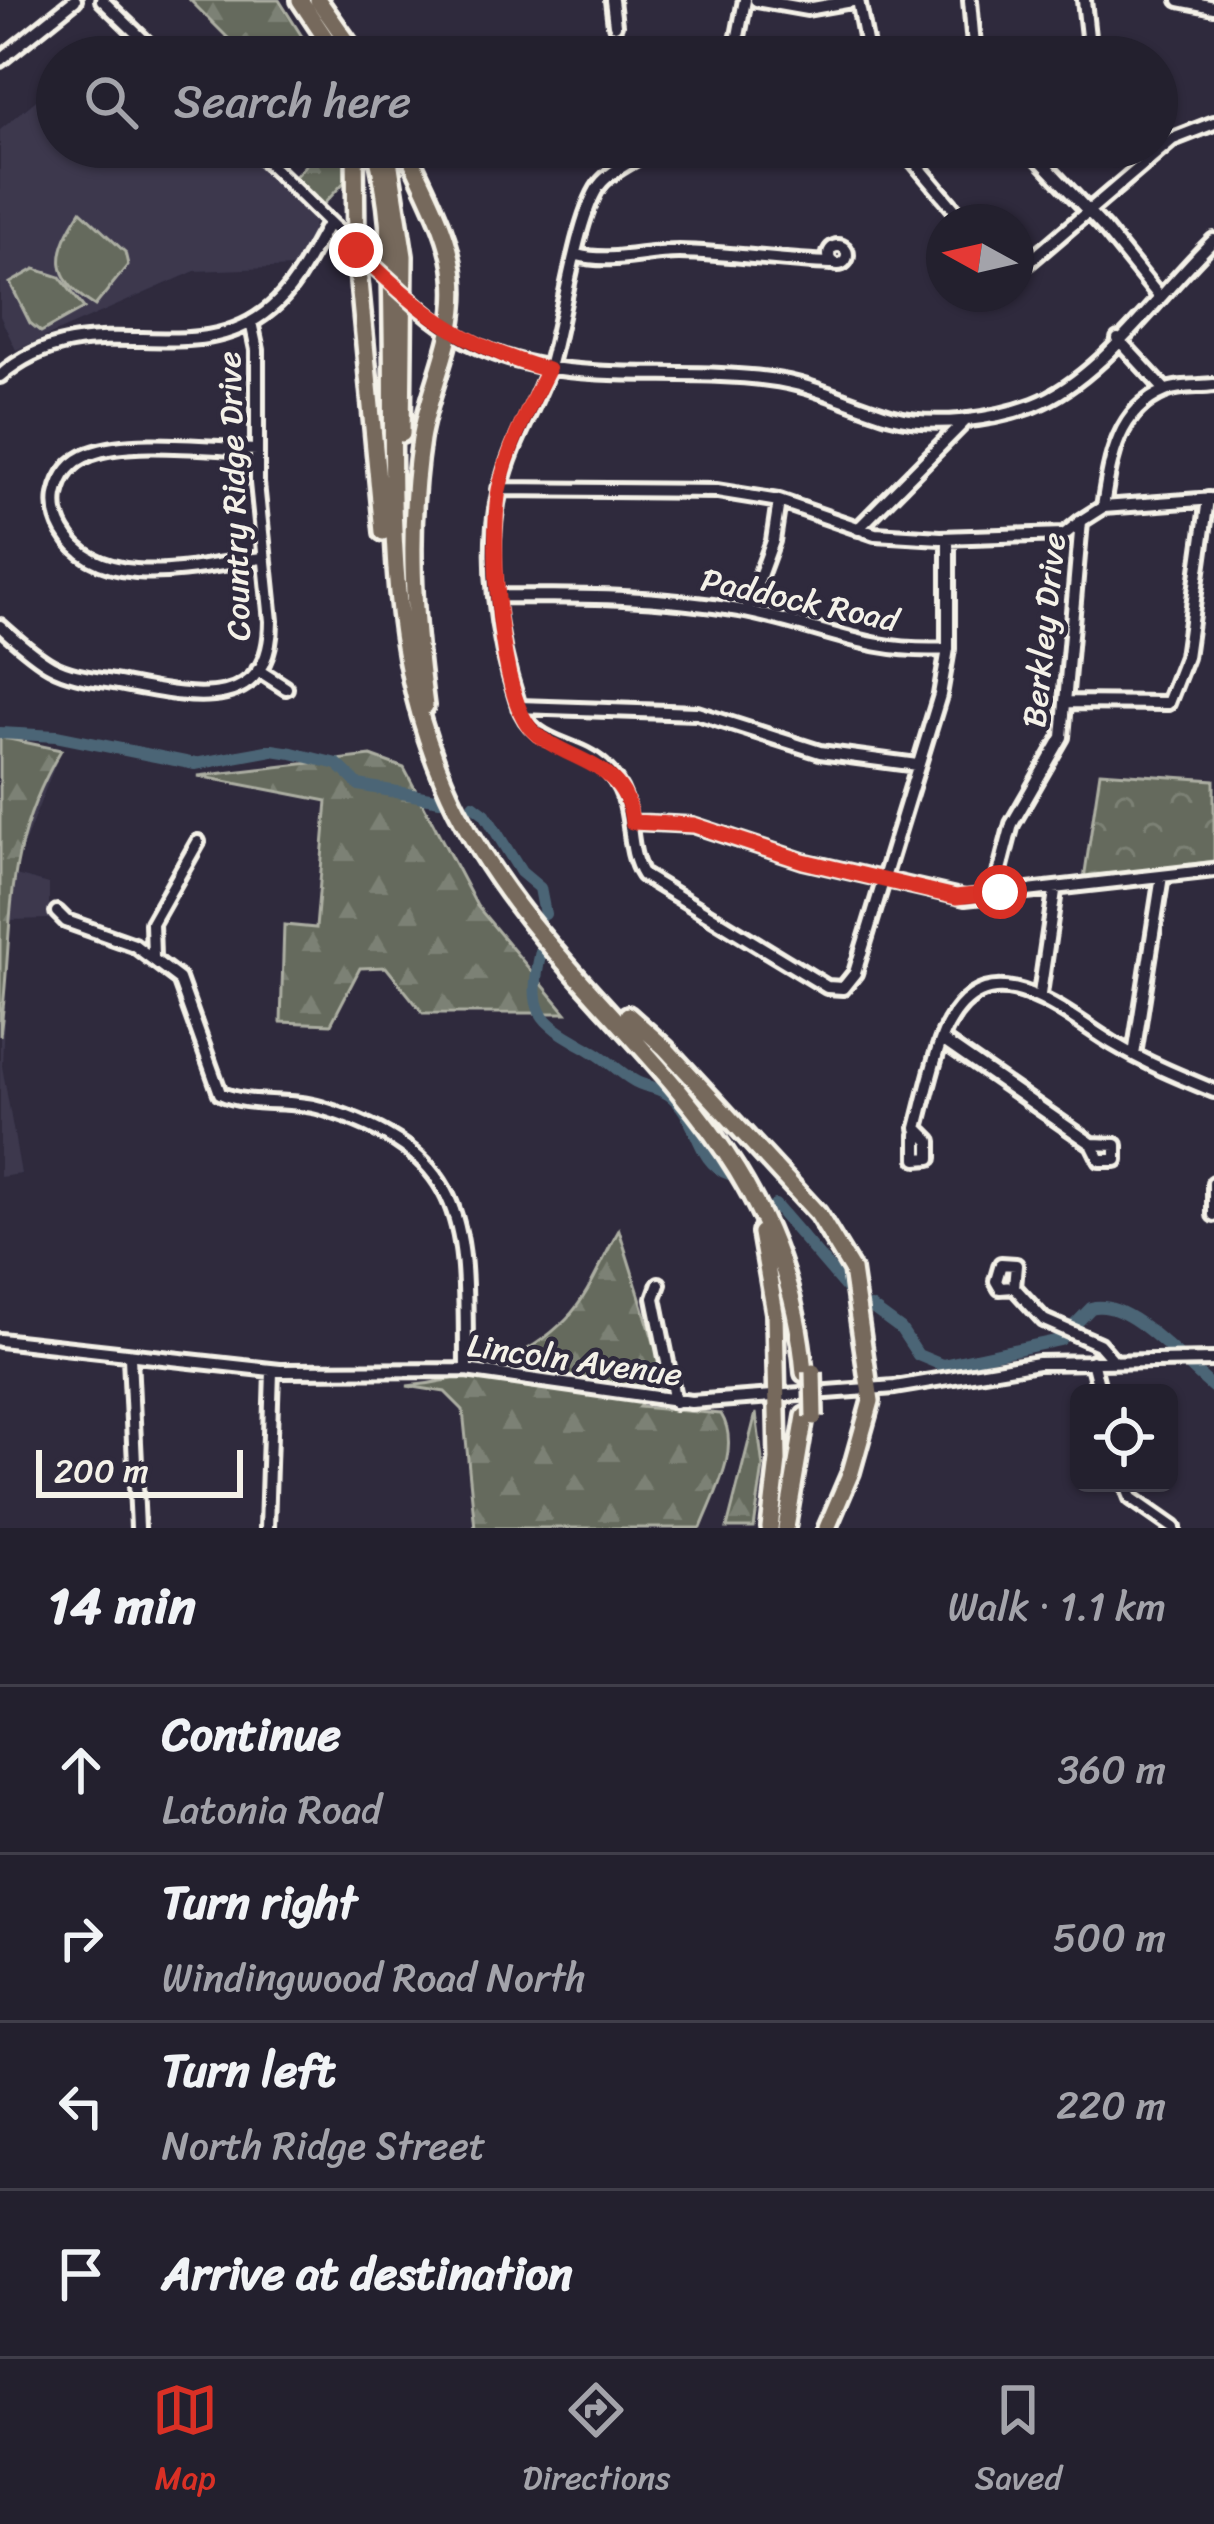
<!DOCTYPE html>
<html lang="en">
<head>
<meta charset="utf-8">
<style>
  :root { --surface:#23202e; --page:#2b2836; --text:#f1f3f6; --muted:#a3a3aa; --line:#403e4a; --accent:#d93025 }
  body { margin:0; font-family:Sriracha,sans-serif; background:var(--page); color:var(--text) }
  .controls { position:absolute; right:36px; bottom:36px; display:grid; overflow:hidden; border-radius:18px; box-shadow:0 3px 9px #0004 }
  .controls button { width:108px; height:108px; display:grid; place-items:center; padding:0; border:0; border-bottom:3px solid var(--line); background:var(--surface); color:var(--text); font:60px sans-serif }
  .compass { position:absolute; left:926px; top:204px; width:108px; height:108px; border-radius:50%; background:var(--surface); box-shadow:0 3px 9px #0004; rotate:278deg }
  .scale { position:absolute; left:36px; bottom:30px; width:207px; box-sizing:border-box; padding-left:12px; border:6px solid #f4f1e8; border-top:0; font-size:33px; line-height:42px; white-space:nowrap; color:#f4f1e8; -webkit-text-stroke:9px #2f2a3d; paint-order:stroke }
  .stop { position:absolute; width:36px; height:36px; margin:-27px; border:9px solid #d93025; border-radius:50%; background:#fff }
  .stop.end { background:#d93025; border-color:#fff; box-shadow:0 3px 12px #0008 }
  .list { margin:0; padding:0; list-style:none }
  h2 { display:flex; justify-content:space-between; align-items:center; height:156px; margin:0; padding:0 48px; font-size:51px }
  h2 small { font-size:39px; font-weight:400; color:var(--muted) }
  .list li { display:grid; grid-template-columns:78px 1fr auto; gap:36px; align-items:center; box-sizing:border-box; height:168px; padding:0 48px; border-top:3px solid var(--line) }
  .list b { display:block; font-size:45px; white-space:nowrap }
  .list p { margin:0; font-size:39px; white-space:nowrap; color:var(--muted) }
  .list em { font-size:39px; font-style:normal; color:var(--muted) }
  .icon { flex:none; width:66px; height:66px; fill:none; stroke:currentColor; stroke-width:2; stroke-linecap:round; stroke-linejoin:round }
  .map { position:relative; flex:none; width:1214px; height:1528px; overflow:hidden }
  .search { position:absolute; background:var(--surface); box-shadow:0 3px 9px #0004; left:36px; right:36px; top:36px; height:132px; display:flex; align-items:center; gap:30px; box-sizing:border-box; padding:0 42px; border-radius:66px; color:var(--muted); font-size:45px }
  .sheet { height:828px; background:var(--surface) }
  nav { display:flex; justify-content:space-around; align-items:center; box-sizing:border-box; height:168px; border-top:3px solid var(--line); background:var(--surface); font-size:33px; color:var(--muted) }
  nav a { display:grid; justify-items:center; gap:6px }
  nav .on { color:var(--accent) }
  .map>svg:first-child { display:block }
</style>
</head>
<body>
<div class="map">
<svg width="1214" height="1528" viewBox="0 0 1214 1528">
  <defs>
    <pattern id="forest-firs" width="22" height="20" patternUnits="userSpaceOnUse" patternTransform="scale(3)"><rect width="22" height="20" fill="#656b5d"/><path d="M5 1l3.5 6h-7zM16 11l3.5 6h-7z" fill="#7c8174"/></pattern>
    <pattern id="park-crowns" width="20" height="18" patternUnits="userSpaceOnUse" patternTransform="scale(3)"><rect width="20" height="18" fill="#656b5d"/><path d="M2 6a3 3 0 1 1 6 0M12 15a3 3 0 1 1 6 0" fill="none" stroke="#7c8174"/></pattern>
  </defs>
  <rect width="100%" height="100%" fill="#2f2a3d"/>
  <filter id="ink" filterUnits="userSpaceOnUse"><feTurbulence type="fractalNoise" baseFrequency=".00833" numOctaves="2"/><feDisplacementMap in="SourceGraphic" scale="24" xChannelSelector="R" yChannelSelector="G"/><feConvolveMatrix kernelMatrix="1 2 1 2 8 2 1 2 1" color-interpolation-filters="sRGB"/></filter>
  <g filter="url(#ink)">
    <path fill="#3c384e" d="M57 83V147H239L315 220 304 258 295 267 195 271 16 350 0 316V130Z
      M0 750H61L12 874 49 884V919L8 920 2 1066 21 1174 0 1177Z"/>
    <path fill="#656b5d" stroke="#acaea2" stroke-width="3" d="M81 211 125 252 128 265 95 306C48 277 55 251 81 211Z
      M35 269 60 277 84 308 41 332 30 323 10 283Z"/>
    <path fill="url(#forest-firs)" stroke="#acaea2" stroke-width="3" d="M190 0H279L315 57H247Z
      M321 147H343L348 178 323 205 293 179Z
      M0 737 61 750C0 854 15 919 0 1036Z
      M371 756 404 768 477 906 566 1013H423L386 967 360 968 331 1024 281 1022 284 925 316 928 327 801 198 776Z
      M619 1230 661 1365 658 1385 639 1407 721 1414C742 1448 714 1494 701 1528H475L463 1410 445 1392 407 1386C463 1381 526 1361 567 1318 589 1296 603 1257 619 1230Z
      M756 1413 763 1467 754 1528H727Z"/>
    <path fill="url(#park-crowns)" stroke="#acaea2" stroke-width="3" d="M1100 772 1214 780V861L1084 879Z"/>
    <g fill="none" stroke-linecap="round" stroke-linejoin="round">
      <path stroke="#4c6576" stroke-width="12" d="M0 733 56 736 195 764 272 750 292 753 337 764 359 785 440 800
        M473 805 485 814 521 872 540 888 545 914
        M541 951C526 1018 541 1021 594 1052 608 1060 619 1072 633 1080 643 1087 658 1087 668 1094 699 1114 694 1161 729 1174
        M775 1205 855 1298
        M871 1307 901 1329 918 1355 942 1365 1060 1340 1091 1308C1129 1297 1185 1365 1214 1388"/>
      <g stroke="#f4f1e8" stroke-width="20">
        <path id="minor" d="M102 0 161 57
          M612 0 615 25
          M756 0 807 9 858 0
          M858 0 869 57
          M970 0 975 57
          M1179 0 1214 7
          M1089 46 1103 57
          M734 57 745 0
          M1082 57 1089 46 1084 0
          M0 60 75 0
          M252 147 376 268
          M656 147C639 158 615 168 602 182 577 209 562 326 549 367 535 407 511 444 501 486 483 552 497 640 518 703 532 747 573 740 603 766 641 801 622 842 643 875L827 987 843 988 855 973 940 695 948 649V538
          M902 147 965 222
          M1028 147 1104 228 1158 295
          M829 255a9 9 0 1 1 18 0a9 9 0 1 1-18 0Z
          M577 255C613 264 643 252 679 252 730 253 780 261 831 263
          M1016 273 1173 139 1214 123
          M421 309C521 399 649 363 769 379 813 384 849 404 891 416 933 428 993 420 1034 405 1102 379 1161 290 1214 240
          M1118 339 1165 390
          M0 376C88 299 191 377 271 308 298 285 310 254 328 224
          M257 450C212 449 130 438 90 454 71 461 60 476 56 495 54 508 56 519 63 531 100 596 203 565 262 558
          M499 489 717 491 779 501 875 534 941 538 1065 534 1081 521
          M1103 507 1214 499
          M858 529 966 420
          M497 596C579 596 658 596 739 610 815 623 864 654 948 649
          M747 611 773 541 779 501
          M0 626C16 640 33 656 51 666 73 678 100 679 124 684 187 696 271 717 271 621L257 483V350L251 322
          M258 670 286 688
          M1066 702 1168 703 1186 657 1208 499
          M519 707 697 713 820 752 917 765
          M632 822 693 825 803 861 965 898 1214 870
          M994 893 1012 824 1062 737 1081 521 1103 507C1110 463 1116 411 1165 391 1179 385 1199 387 1214 385
          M57 912 66 921 134 945 179 979 220 1093C249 1107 289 1098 321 1108 476 1155 465 1233 466 1370
          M153 957 152 923 198 842
          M1040 994 1055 891
          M945 1042 1092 1144 1116 1145V1160H1100L1092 1144
          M1134 1055 1162 876
          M917 1134V1159L930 1158V1141L917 1128C924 1102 937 1042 949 1023 992 946 1065 1015 1114 1044 1146 1063 1180 1077 1214 1091
          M1214 1183V1215
          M659 1284 654 1298 675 1402
          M1014 1287 1016 1265 1001 1264 996 1281 1000 1288 1014 1287 1044 1320 1099 1344 1113 1360
          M0 1340 280 1371 466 1370 691 1402 895 1387 1038 1363 1214 1360
          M130 1357 138 1528
          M1092 1361 1100 1393
          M1125 1483 1131 1498 1174 1528
          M267 1528 272 1371"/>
      </g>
      <g stroke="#f4f1e8" stroke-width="24">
        <path id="highway" d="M300 0 338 57
          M318 0 358 57
          M355 147 356 250 383 532
          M375 147C392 208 391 265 392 328 395 494 379 656 457 810 564 1020 782 1109 804 1373
          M406 147C423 188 450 232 454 277 460 334 430 384 421 439 407 530 413 616 425 706
          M389 160 404 256 402 434
          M628 1015 665 1048 818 1214 852 1270 871 1401 851 1472 827 1528
          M761 1233 775 1313 778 1460 770 1528
          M786 1528 805 1416"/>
      </g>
      <use href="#minor" stroke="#2f2a3d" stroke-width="10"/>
      <use href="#highway" stroke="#76695c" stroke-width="15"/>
      <g stroke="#f4f1e8" stroke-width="20" stroke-linecap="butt">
        <path id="minor-bridge" d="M376 268 421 309"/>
      </g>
      <g stroke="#f4f1e8" stroke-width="24" stroke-linecap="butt">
        <path id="highway-bridge" d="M813 1372 814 1417"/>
      </g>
      <use href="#minor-bridge" stroke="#2f2a3d" stroke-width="10"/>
      <use href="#highway-bridge" stroke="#76695c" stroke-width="15"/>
    </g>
  </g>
  <g fill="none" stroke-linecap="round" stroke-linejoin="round" filter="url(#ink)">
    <path stroke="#d93025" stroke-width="15" d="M356 250C420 310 461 346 548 370 529 407 507 449 499 490 490 538 498 702 535 733 571 763 627 763 632 822L694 825 803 861 956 897 1000 892"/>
  </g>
  <g text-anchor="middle" stroke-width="9" stroke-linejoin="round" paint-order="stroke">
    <g font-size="33" fill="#f4f1e8" stroke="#2f2a3d">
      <text transform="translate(233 496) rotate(-92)" y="12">Country Ridge Drive</text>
      <text transform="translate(800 599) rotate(12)" y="12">Paddock Road</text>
      <text transform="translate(1043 630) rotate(-84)" y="12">Berkley Drive</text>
      <text transform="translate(575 1359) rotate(8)" y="12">Lincoln Avenue</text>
    </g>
  </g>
</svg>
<div class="controls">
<button><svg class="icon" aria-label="locate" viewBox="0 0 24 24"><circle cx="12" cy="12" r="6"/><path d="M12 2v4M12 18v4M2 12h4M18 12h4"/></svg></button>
</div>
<svg class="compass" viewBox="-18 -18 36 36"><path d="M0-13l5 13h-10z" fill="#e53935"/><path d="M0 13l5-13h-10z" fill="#a3a3aa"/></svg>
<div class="scale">200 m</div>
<div class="stop" style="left:1000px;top:892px"></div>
<div class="stop end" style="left:356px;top:250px"></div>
<div class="search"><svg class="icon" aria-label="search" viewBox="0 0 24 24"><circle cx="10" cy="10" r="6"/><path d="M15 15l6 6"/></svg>Search here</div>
</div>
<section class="sheet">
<h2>14 min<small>Walk · 1.1 km</small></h2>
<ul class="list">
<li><svg class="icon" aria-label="ahead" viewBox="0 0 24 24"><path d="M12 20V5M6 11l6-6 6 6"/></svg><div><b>Continue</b><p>Latonia Road</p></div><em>360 m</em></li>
<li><svg class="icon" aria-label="right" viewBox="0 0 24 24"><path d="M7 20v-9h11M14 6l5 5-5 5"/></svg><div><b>Turn right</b><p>Windingwood Road North</p></div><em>500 m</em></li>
<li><svg class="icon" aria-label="left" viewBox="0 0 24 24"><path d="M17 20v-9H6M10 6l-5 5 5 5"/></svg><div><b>Turn left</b><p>North Ridge Street</p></div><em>220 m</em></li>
<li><svg class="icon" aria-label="arrive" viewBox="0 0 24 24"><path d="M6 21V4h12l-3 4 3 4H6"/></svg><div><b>Arrive at destination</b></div></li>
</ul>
</section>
<nav>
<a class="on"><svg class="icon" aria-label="map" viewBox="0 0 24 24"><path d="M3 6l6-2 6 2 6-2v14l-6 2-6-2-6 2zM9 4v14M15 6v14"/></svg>Map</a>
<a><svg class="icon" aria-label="directions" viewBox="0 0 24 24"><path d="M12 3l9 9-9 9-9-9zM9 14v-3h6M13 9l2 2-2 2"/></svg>Directions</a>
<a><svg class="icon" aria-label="saved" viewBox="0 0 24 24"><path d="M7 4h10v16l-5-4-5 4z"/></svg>Saved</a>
</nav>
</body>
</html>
